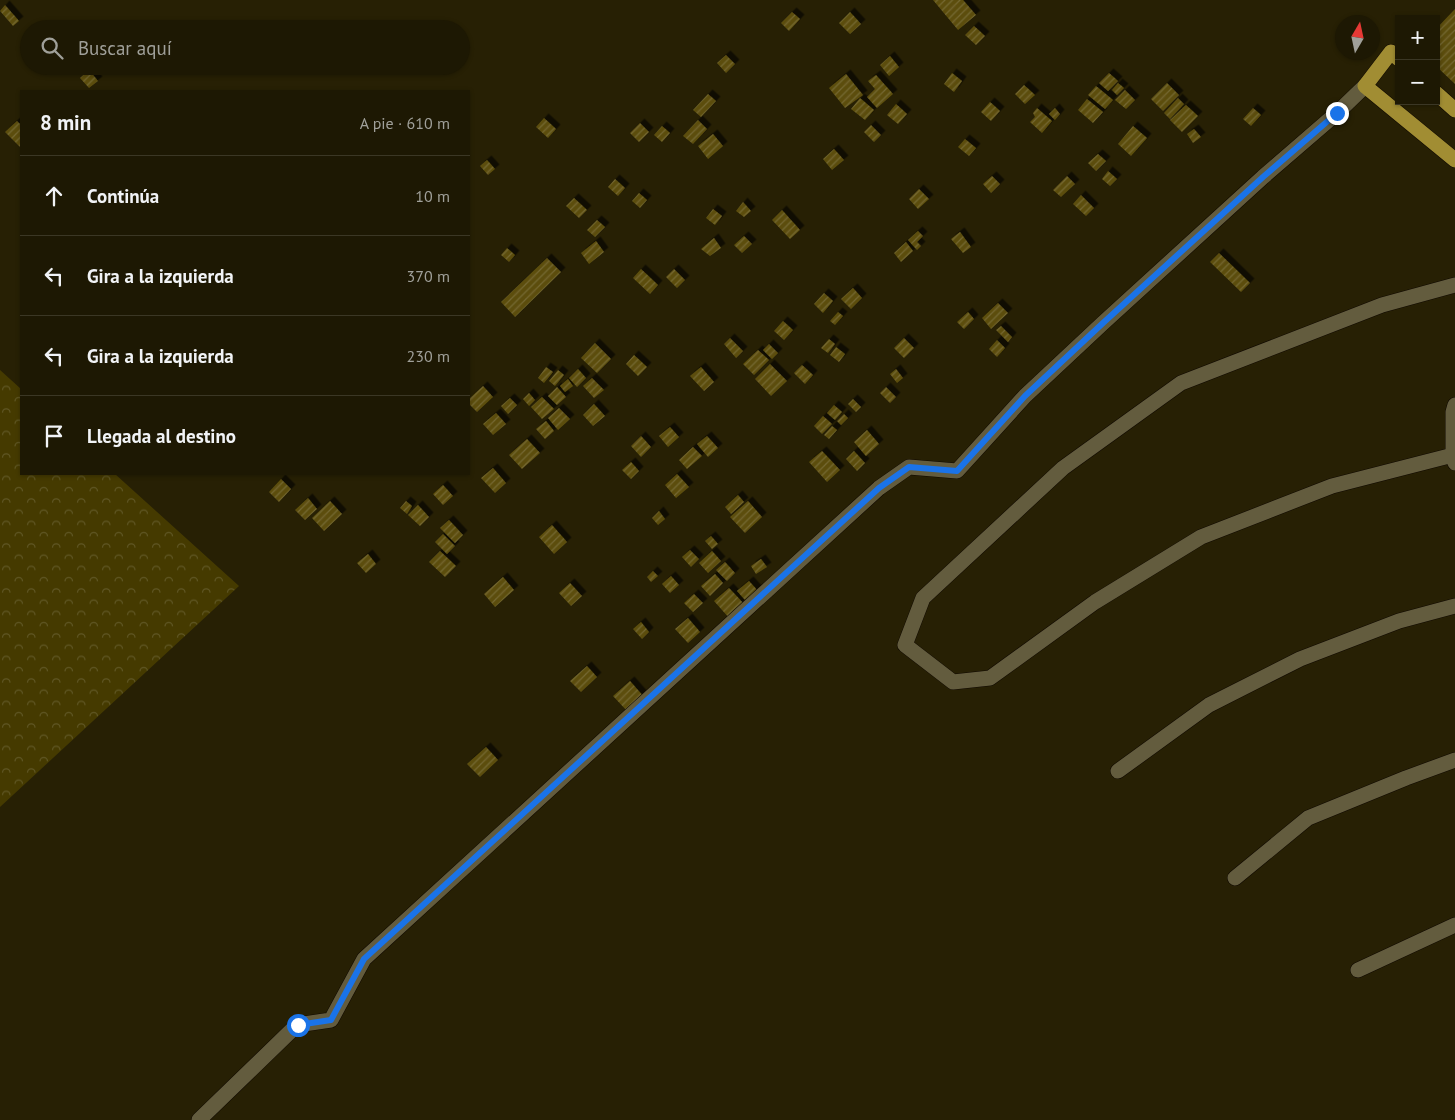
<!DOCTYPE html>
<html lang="es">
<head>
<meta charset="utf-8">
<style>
  :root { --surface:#1d1803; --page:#25210d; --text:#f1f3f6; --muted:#a0a09a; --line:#3b3725 }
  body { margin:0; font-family:"PT Sans",sans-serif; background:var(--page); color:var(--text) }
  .controls { position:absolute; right:15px; top:15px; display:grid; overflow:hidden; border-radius:0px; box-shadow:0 1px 4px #0004 }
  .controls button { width:45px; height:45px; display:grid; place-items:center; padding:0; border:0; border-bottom:1px solid var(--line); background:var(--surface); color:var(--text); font:25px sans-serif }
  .compass { position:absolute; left:1335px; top:15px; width:45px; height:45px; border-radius:50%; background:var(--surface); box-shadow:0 1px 4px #0004; rotate:9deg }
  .stop { position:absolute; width:15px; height:15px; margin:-11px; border:4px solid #1a73e8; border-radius:50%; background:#fff }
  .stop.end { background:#1a73e8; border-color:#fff; box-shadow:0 1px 5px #0008 }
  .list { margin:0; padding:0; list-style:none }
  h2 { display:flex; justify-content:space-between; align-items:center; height:65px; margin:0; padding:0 20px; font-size:21px }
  h2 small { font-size:16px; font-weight:400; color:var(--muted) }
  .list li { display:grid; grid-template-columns:32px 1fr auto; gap:15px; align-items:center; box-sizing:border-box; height:80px; padding:0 20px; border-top:1px solid var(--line) }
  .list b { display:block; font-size:19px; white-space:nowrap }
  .list em { font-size:16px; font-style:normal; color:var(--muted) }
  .icon { flex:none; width:28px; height:28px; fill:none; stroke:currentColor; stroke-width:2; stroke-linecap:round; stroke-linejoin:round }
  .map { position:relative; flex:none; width:1455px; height:1120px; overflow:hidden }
  .search { position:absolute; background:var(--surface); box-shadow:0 1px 4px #0004; left:20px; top:20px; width:450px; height:55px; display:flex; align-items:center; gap:12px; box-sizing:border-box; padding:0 18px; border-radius:28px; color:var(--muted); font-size:19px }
  .panel { position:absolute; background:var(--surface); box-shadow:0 1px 4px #0004; left:20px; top:90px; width:450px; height:385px; border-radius:0px }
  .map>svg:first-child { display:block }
</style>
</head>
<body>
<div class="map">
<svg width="1455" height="1120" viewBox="0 0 1455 1120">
  <defs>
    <pattern id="forest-crowns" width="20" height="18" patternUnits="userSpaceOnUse" patternTransform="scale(1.25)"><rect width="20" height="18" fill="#453a00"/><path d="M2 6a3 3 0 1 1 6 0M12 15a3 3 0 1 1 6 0" fill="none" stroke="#605725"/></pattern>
    <pattern id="building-hatch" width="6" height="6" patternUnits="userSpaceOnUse" patternTransform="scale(1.25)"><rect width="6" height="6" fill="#5c4e0f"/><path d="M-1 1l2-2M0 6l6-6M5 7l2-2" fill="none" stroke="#746832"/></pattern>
    <filter id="shadow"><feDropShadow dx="4.5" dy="-4.5" stdDeviation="0" flood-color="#0009"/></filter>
  </defs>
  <rect width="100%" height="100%" fill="#272004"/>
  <path fill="url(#forest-crowns)" d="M0 370 21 389V474H115L239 586 0 807Z"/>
  <path fill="url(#building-hatch)" filter="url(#shadow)" d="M933 0H963L976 15 958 30Z
    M5 5 19 21 13 26 0 11Z
    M1455 9V84L1436 66V29Z
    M792 12 800 19 789 31 781 23Z
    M850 12 861 24 850 34 839 23Z
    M974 26 985 36 976 45 965 35Z
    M726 55 735 64 726 73 717 63Z
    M890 56 899 67 889 76 880 65Z
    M89 70 98 81 89 88 80 78Z
    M952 73 962 81 954 92 944 84Z
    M1109 73 1118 81 1108 91 1099 83Z
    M846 74 863 95 845 108 829 88Z
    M876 75 893 94 877 108 867 97 875 89 868 81Z
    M1118 83 1124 88 1117 95 1112 90Z
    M1167 83 1179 95 1163 111 1151 99Z
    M1024 85 1035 95 1025 104 1015 94Z
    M1096 86 1113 100 1105 109 1088 95Z
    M1125 90 1135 100 1126 109 1115 100Z
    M708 94 716 101 701 117 693 110Z
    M860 98 874 110 865 120 851 109Z
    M1178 98 1184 104 1170 119 1164 113Z
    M1087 99 1103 112 1093 123 1078 110Z
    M990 102 1000 111 991 121 981 112Z
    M896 104 907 114 898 124 887 115Z
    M1186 105 1198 116 1182 132 1170 120Z
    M1037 108 1052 121 1042 133 1030 122 1035 117 1033 113Z
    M1055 108 1060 114 1055 120 1049 114Z
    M1253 108 1261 115 1251 126 1243 119Z
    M544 118 556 129 548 138 536 127Z
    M698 120 707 129 693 144 683 136Z
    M17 121 21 125V148L5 132Z
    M640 123 649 132 639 142 630 133Z
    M871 125 881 135 874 142 864 132Z
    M662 126 670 133 662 142 654 135Z
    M1133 126 1147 138 1131 156 1118 144Z
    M1194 129 1201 137 1193 143 1187 134Z
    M713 134 723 146 708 159 698 146Z
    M965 139 976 148 969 156 958 147Z
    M834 149 844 160 832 170 823 159Z
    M1098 154 1106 161 1096 171 1088 163Z
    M487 160 495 169 488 175 480 166Z
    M1108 171 1117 179 1110 186 1102 179Z
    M992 176 1000 184 991 193 983 184Z
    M1067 176 1075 184 1061 197 1053 190Z
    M615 179 625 188 618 196 608 187Z
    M919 189 929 199 918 209 909 199Z
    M639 193 647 200 640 208 632 201Z
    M1081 195 1094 208 1086 216 1073 204Z
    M574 198 587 210 579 218 566 206Z
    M743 202 751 211 744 217 736 211Z
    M713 209 722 216 715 225 706 218Z
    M782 210 800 230 790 239 772 220Z
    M597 220 605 227 595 237 587 230Z
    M918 231 923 236 917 242 921 246 917 250 908 240Z
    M960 232 971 247 963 253 951 239Z
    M744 236 752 244 742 253 734 245Z
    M714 238 721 248 710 256 701 249Z
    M596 241 604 252 589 264 581 253Z
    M906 242 913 251 901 262 894 253Z
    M507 248 515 255 509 262 501 255Z
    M1219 253 1250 283 1241 292 1210 262Z
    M547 258 561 272 515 317 501 302Z
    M641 269 658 285 650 294 633 278Z
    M674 269 685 280 677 288 666 277Z
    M853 288 862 298 851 309 841 299Z
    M824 293 833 301 823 313 814 304Z
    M998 303 1008 313 991 329 982 318Z
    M838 312 843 316 835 325 830 321Z
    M968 312 974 319 964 329 957 322Z
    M783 321 793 330 784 340 774 331Z
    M1001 326 1012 337 1008 342 996 330Z
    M730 338 743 351 736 358 724 344Z
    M904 338 914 348 904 358 894 348Z
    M829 339 835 344 828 353 821 348Z
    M997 340 1005 348 997 357 989 349Z
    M595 343 611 359 597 373 581 358Z
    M769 344 778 353 772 359 763 350Z
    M836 347 845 354 839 362 830 355Z
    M758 350 769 360 754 375 743 364Z
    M634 355 647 367 638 376 626 364Z
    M770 364 787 381 771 396 755 379Z
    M802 365 813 375 805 384 794 373Z
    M546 367 553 372 544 383 538 378Z
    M701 367 714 382 704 391 690 376Z
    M578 369 586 378 577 387 569 378Z
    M896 369 903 378 897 383 890 374Z
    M558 370 564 375 555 386 549 381Z
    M592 378 604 390 594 398 583 386Z
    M568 379 573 386 565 392 560 386Z
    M483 386 493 397 477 412 469 404V399Z
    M557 387 566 397 557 405 548 396Z
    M886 387 896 397 890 403 880 393Z
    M529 393 535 400 529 406 523 399Z
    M542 397 554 409 542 419 531 407Z
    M510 398 517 405 508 414 501 406Z
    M853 399 861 407 856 412 848 404Z
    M594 404 605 416 593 426 583 415Z
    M834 405 842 412 835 420 827 413Z
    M559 408 570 419 558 430 548 418Z
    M496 413 506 424 493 435 483 424Z
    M844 414 848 418 841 425 837 421Z
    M823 416 832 424 822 434 814 426Z
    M546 421 554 431 545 439 536 429Z
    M832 426 837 430 829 439 824 435Z
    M670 427 679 437 668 447 659 436Z
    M867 430 879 444 866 456 854 442Z
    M641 436 651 447 641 457 631 446Z
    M707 436 718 448 708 457 697 444Z
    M527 439 540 453 522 469 509 455Z
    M693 447 702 456 687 469 679 460Z
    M822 451 840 470 827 482 809 462Z
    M854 451 865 463 857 471 846 459Z
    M631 462 639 471 631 479 622 470Z
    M493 468 506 483 495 493 481 478Z
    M677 474 689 487 676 498 665 485Z
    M281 479 291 489 279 502 269 492Z
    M443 485 453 496 443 505 433 494Z
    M738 495 744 502 731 514 725 507Z
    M308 498 317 509 305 520 295 510Z
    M330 501 342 514 324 531 312 518Z
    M406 501 412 506 407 514 400 508Z
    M748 501 762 517 745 533 730 517Z
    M418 505 429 517 420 526 408 515Z
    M659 511 665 519 658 525 652 518Z
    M449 520 463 535 455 543 440 528Z
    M552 525 567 542 554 554 539 537Z
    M443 534 455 546 447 554 435 542Z
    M711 536 718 544 712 549 705 541Z
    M690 550 699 559 691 567 682 557Z
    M440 551 456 566 445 577 429 562Z
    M712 551 721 561 708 573 699 563Z
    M368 554 376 564 366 573 357 563Z
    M761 559 767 567 756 574 751 566Z
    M725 562 735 573 727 581 716 570Z
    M653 571 658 576 651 582 647 577Z
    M715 574 723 583 710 596 701 586Z
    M671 576 679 585 670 593 662 584Z
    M503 577 514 590 495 607 484 594Z
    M749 581 758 591 746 601 737 591Z
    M570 583 582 596 571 606 559 593Z
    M729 588 745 605 730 619 714 601Z
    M694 594 703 603 693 612 684 603Z
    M688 618 700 632 688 643 675 629Z
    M641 622 649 632 642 639 633 629Z
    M587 666 597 677 581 692 570 681Z
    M630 681 644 697 627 711 613 696Z
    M486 747 498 760 480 777 467 764Z"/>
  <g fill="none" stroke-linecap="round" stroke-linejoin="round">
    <g stroke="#100900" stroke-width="16">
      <path id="minor" d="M1453 455 1332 486 1201 537 1095 602 990 678 953 682 905 645 923 598 1063 468 1181 383 1382 305 1455 285
        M1455 463 1453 455V412L1455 405
        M1118 771 1209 705 1300 659 1399 621 1455 606
        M1235 878 1308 818 1406 778 1455 760
        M1358 970 1455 925
        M199 1120 297 1025 331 1020 364 959 879 488 909 467 957 471 1025 396 1103 323 1263 177 1337 113 1365 86"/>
    </g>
    <g stroke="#100900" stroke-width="16">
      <path id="major" d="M1399 59 1391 52 1365 86 1455 160
        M1436 93 1455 110"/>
    </g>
    <use href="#minor" stroke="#635c3e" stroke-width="15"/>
    <use href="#major" stroke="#a18d33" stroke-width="15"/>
  </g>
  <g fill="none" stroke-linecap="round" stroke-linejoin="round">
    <path stroke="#1a73e8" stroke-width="6" d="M298 1025 331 1020 364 959 879 488 909 467 957 471 1025 396 1103 323 1263 177 1337 113"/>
  </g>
</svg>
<div class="controls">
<button>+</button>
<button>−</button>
</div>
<svg class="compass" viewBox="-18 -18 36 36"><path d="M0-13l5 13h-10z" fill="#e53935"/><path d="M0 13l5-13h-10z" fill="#a0a09a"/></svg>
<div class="stop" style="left:298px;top:1025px"></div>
<div class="stop end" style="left:1337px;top:113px"></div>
<div class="search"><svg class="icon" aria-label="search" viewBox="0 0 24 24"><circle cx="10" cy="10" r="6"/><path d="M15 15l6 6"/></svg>Buscar aquí</div>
<section class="panel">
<h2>8 min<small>A pie · 610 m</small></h2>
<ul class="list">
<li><svg class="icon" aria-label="ahead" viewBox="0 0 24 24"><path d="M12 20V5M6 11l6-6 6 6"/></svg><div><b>Continúa</b></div><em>10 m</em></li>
<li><svg class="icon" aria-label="left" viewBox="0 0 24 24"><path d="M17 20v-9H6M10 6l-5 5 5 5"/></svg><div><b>Gira a la izquierda</b></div><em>370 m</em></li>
<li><svg class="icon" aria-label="left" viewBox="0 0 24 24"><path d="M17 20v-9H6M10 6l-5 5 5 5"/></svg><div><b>Gira a la izquierda</b></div><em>230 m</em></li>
<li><svg class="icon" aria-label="arrive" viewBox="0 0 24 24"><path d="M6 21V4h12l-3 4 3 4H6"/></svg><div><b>Llegada al destino</b></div></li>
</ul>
</section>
</div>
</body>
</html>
